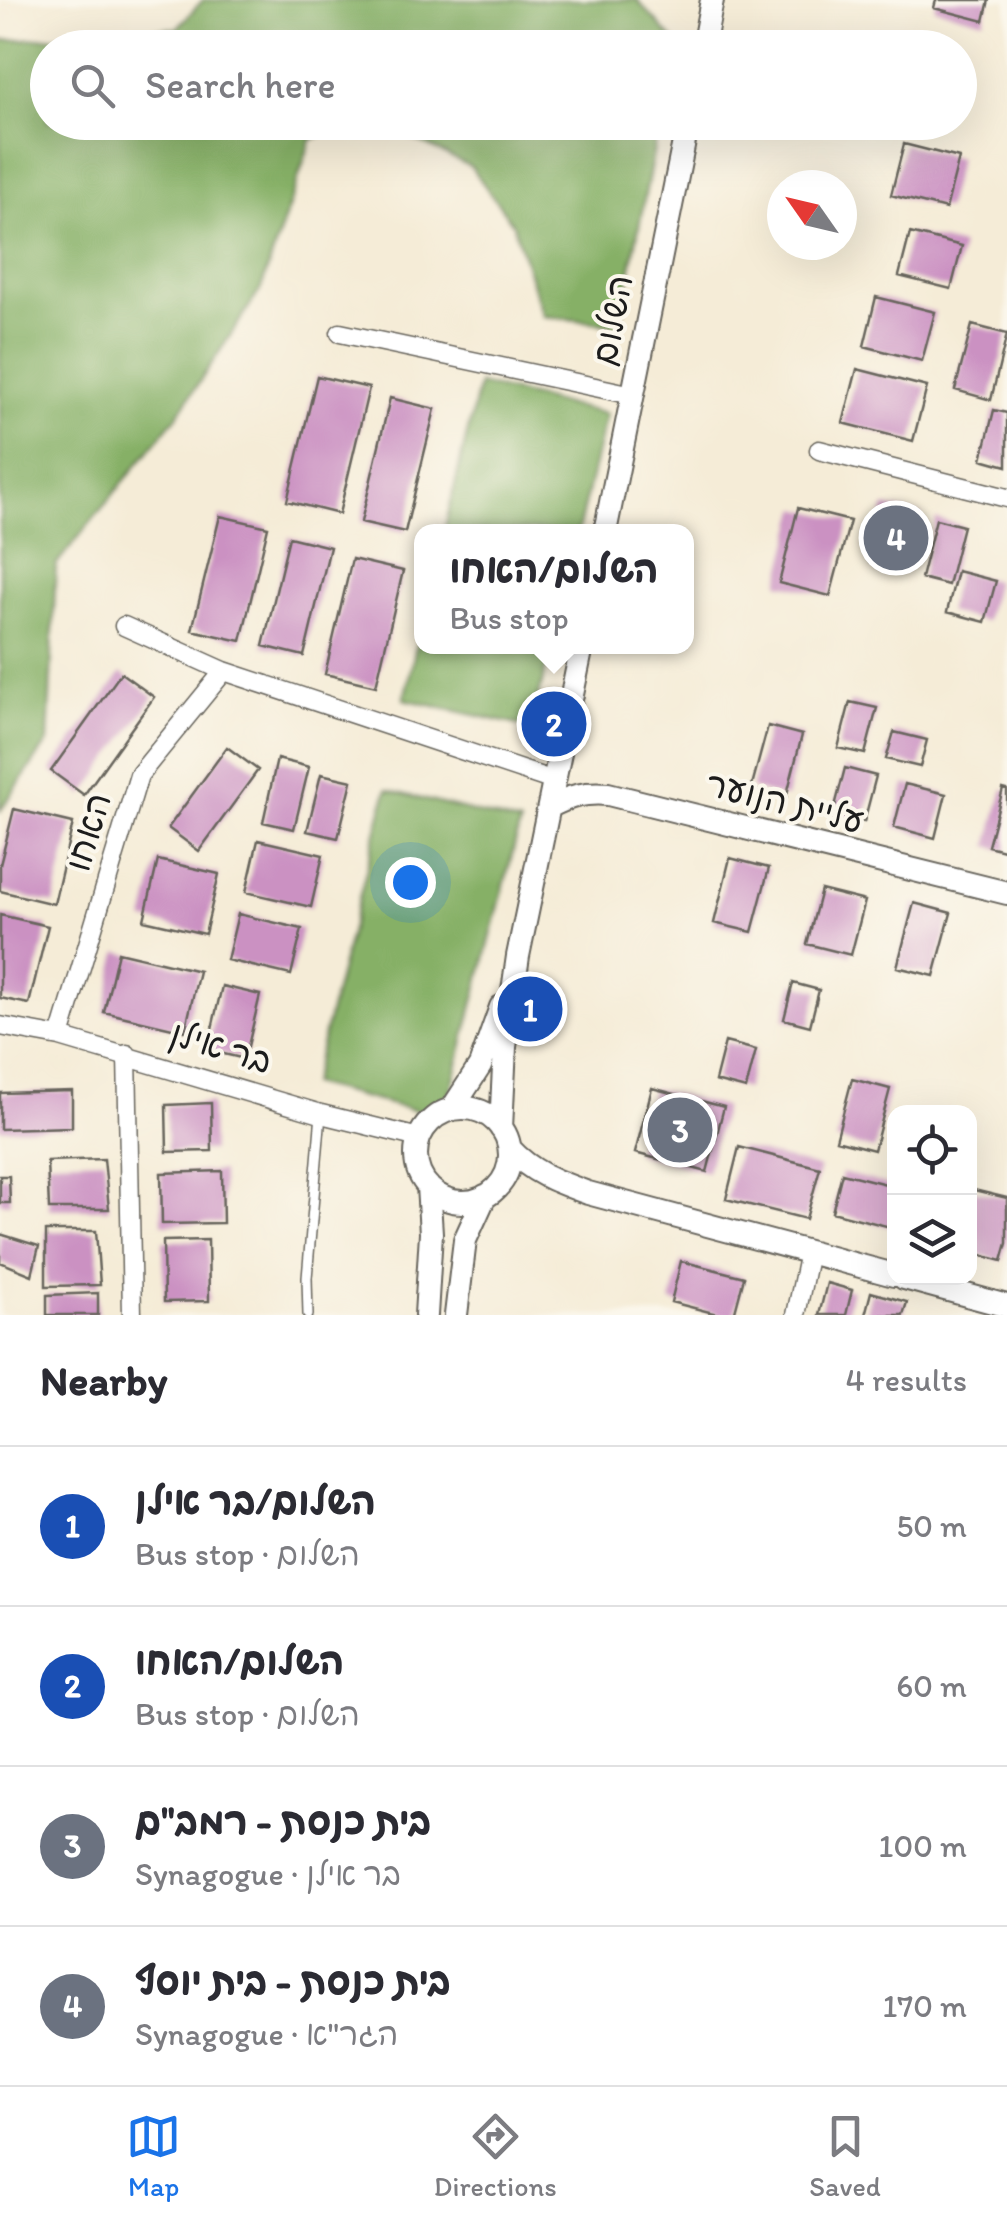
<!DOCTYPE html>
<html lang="en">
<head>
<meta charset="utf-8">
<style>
  :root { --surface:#fff; --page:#f2f2f3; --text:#2b2b33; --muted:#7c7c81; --line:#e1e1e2; --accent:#1a73e8 }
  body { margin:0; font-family:Itim,"Playpen Sans Hebrew",sans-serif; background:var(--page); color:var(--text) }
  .controls { position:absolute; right:30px; bottom:30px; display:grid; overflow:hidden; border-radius:20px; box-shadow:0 10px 40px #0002 }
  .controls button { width:90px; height:90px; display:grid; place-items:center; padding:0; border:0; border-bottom:2px solid var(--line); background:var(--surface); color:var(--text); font:50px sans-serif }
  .compass { position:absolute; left:767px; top:170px; width:90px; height:90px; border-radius:50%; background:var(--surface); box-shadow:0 10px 40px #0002; rotate:304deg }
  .you { position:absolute; left:410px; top:882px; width:35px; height:35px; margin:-25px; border:8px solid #fff; border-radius:50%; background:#1a73e8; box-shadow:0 0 0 15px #1a73e833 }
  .badge { display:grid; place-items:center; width:65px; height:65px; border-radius:50%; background:var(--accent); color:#fff; font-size:32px; font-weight:700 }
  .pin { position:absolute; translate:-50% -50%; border:5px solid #fff; box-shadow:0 2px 10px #0006 }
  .popup { position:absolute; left:414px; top:524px; width:280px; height:130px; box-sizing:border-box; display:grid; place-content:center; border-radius:20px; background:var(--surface); filter:drop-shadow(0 2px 8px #0005); font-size:32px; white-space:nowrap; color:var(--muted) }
  .popup b { font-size:38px; color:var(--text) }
  .popup::after { content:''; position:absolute; left:50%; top:100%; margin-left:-20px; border:20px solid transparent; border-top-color:var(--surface) }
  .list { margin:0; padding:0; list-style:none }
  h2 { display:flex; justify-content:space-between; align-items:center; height:130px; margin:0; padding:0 40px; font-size:42px }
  h2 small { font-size:32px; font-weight:400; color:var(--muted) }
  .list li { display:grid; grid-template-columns:65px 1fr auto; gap:30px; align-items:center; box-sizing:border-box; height:160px; padding:0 40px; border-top:2px solid var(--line) }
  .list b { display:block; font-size:38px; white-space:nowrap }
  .list p { margin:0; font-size:32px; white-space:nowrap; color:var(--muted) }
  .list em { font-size:32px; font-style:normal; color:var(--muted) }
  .icon { flex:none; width:55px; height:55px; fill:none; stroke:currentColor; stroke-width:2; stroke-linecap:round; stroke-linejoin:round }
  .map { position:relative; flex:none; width:1007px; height:1315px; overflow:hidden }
  .search { position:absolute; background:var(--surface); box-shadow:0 10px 40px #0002; left:30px; right:30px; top:30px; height:110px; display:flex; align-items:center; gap:25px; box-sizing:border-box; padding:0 35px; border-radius:55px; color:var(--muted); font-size:38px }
  .sheet { height:770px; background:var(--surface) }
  nav { display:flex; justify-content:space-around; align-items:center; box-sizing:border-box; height:140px; border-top:2px solid var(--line); background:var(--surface); font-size:28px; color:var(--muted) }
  nav a { display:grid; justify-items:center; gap:5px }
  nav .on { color:var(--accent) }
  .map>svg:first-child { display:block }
</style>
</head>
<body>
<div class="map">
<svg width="1007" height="1315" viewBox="0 0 1007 1315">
  <rect width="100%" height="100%" fill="#fbf7ec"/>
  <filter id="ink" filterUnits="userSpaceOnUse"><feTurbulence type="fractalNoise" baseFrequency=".01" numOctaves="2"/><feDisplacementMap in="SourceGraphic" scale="20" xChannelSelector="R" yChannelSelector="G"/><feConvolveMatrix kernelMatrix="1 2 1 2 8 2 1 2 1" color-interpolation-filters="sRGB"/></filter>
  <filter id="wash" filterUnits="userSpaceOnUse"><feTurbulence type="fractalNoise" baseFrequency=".0048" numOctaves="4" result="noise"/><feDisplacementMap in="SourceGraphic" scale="40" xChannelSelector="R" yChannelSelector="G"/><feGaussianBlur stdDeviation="2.25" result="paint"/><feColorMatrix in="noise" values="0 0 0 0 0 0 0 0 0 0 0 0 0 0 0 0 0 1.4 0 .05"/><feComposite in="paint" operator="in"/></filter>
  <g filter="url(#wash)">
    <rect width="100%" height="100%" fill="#f5ecd7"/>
    <path fill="#86b066" stroke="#516641" stroke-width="2.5" d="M203 0H637L674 41 673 48H48V122L346 123 311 140 261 289 177 416 56 565 48 742 0 811V41L177 28Z
      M381 123H659L620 325 543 316 513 224 471 167Z
      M479 384 606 414 578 531H444Z
      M421 625 422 646 551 647 531 728 404 699Z
      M387 790 520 824 444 1118 311 1084Z"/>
    <g id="blocks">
      <path fill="#cb91c2" d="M936 0H989L984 21 934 8Z
        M904 144 959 158 946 209 891 195Z
        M910 233 962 246 951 289 899 276Z
        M876 297 935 312 922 361 864 346Z
        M972 325 1007 334 991 400 955 390Z
        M857 369 927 387 913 441 843 423Z
        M317 376 369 388 339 514 287 501Z
        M390 398 435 409 405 532 361 522Z
        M994 410 1007 413V466L982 459Z
        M885 506 921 515 906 570 870 562Z
        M798 508 850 521 830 596 779 583Z
        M220 516 268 527 241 641 192 630Z
        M936 519 963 526 948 585 921 578Z
        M289 537 330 547 304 656 263 646Z
        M352 559 403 571 376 686 325 674Z
        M957 571 996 581 985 622 947 612Z
        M121 673 154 697 84 795 51 771Z
        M850 702 877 708 865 754 838 748Z
        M768 726 802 735 786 798 751 789Z
        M894 732 927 740 920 767 886 759Z
        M227 747 258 770 199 851 168 828Z
        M277 759 309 767 294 829 263 822Z
        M845 768 876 776 864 822 833 814Z
        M321 774 352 781 338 838 307 831Z
        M905 784 946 794 935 838 894 827Z
        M1003 789 1007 790V851L988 846Z
        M14 809 73 823 54 904 0 891V865Z
        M258 840 323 855 311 907 246 892Z
        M730 858 769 868 752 932 714 923Z
        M158 860 219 874 205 934 144 920Z
        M821 890 865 901 851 955 807 944Z
        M914 903 951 913 934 976 897 967Z
        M238 914 302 929 291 975 227 960Z
        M0 915 48 926 29 1004 0 998Z
        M118 952 199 971 185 1031 104 1012Z
        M793 983 819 990 810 1026 784 1019Z
        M222 986 260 995 245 1059 207 1050Z
        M725 1042 756 1050 746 1089 715 1081Z
        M852 1079 890 1089 874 1150 836 1140Z
        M652 1088 724 1107 707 1172 635 1153Z
        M72 1091V1127L0 1129V1093Z
        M211 1103 212 1151 167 1152 166 1105Z
        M739 1147 820 1168 806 1219 726 1199Z
        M104 1159 109 1209H49L47 1161Z
        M222 1171 223 1223 162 1224 161 1173Z
        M842 1173 894 1186V1228L832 1212Z
        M0 1176H9L10 1203H0Z
        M970 1189 1007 1198V1243L1002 1261 970 1252Z
        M46 1231H96L100 1285 46 1286Z
        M0 1234 39 1246 32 1275 0 1262Z
        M208 1240 209 1301 164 1302 163 1241Z
        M681 1261 744 1277 734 1315H721L671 1302Z
        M827 1283 852 1290 846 1315H819Z
        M871 1292 907 1302 903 1315H865Z
        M98 1293V1315H47V1295Z"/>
    </g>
  </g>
  <g filter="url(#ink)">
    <use href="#blocks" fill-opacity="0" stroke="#68655d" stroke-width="2.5"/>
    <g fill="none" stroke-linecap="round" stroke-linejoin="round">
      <g stroke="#68655d" stroke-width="12">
        <path id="service" d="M308 1315 307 1278 321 1114"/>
      </g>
      <g stroke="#68655d" stroke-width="21">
        <path id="minor" d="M340 333 633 395
          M819 450 1007 498
          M124 626 224 671 554 781
          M0 1026 60 1037 321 1114 419 1138
          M60 1037 139 775 224 671
          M127 1054 132 1315
          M796 1315 809 1252"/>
      </g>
      <g stroke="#68655d" stroke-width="26">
        <path id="tertiary" d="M703 48 712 0
          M605 532 688 122
          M549 807C570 796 584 792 608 794L1007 893
          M416 1155a47 47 0 1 1 94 0a47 47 0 1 1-94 0Z
          M452 1109 480 1066 501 1007
          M501 1128 505 1047 518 956 582 646
          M510 1149C532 1173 558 1182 588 1193L894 1275
          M904 1278 1007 1306
          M426 1315 431 1233 428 1186
          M456 1315 465 1240 485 1196"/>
      </g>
      <use href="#service" stroke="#fff" stroke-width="9"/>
      <use href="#minor" stroke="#fff" stroke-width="18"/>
      <use href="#tertiary" stroke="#fff" stroke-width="22"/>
    </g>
  </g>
  <g text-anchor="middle" stroke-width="8" stroke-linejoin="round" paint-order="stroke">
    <g font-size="35" fill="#1c1c1c" stroke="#fbf7ec">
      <text transform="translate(612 320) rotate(-79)" y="12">השלום</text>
      <text transform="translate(785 802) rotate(14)" y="12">עליית הנוער</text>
      <text transform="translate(88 832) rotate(-73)" y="12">האחו</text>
      <text transform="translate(221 1047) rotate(17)" y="12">בר אילן</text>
    </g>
  </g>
</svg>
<div class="controls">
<button><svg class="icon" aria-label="locate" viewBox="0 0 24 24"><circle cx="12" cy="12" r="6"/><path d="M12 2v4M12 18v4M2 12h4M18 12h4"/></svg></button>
<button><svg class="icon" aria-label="layers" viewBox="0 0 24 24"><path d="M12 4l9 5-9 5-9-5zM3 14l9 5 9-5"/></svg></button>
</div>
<svg class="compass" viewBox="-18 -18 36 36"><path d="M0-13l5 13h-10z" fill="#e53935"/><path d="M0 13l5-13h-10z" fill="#7c7c81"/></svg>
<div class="you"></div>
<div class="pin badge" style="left:530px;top:1009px;background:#1a4fb4">1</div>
<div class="pin badge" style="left:554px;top:724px;background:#1a4fb4">2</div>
<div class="popup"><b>השלום/האחו</b>Bus stop</div>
<div class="pin badge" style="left:680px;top:1130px;background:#6b7280">3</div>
<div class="pin badge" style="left:896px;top:538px;background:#6b7280">4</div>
<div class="search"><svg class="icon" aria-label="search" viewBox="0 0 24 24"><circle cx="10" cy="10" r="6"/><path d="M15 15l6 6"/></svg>Search here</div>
</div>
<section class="sheet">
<h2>Nearby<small>4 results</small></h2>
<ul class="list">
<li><span class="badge" style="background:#1a4fb4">1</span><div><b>השלום/בר אילן</b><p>Bus stop · השלום</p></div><em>50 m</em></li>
<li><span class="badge" style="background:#1a4fb4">2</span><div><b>השלום/האחו</b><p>Bus stop · השלום</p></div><em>60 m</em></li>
<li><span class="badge" style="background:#6b7280">3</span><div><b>בית כנסת - רמב&quot;ם</b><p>Synagogue · בר אילן</p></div><em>100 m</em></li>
<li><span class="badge" style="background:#6b7280">4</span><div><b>בית כנסת - בית יוסף</b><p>Synagogue · הגר&quot;א</p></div><em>170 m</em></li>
</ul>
</section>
<nav>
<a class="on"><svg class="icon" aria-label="map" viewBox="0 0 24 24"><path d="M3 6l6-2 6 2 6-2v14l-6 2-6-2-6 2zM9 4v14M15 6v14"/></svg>Map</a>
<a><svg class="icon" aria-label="directions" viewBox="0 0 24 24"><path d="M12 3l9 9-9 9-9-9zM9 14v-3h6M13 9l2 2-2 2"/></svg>Directions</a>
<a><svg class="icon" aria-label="saved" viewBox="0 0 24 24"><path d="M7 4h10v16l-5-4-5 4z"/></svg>Saved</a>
</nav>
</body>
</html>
